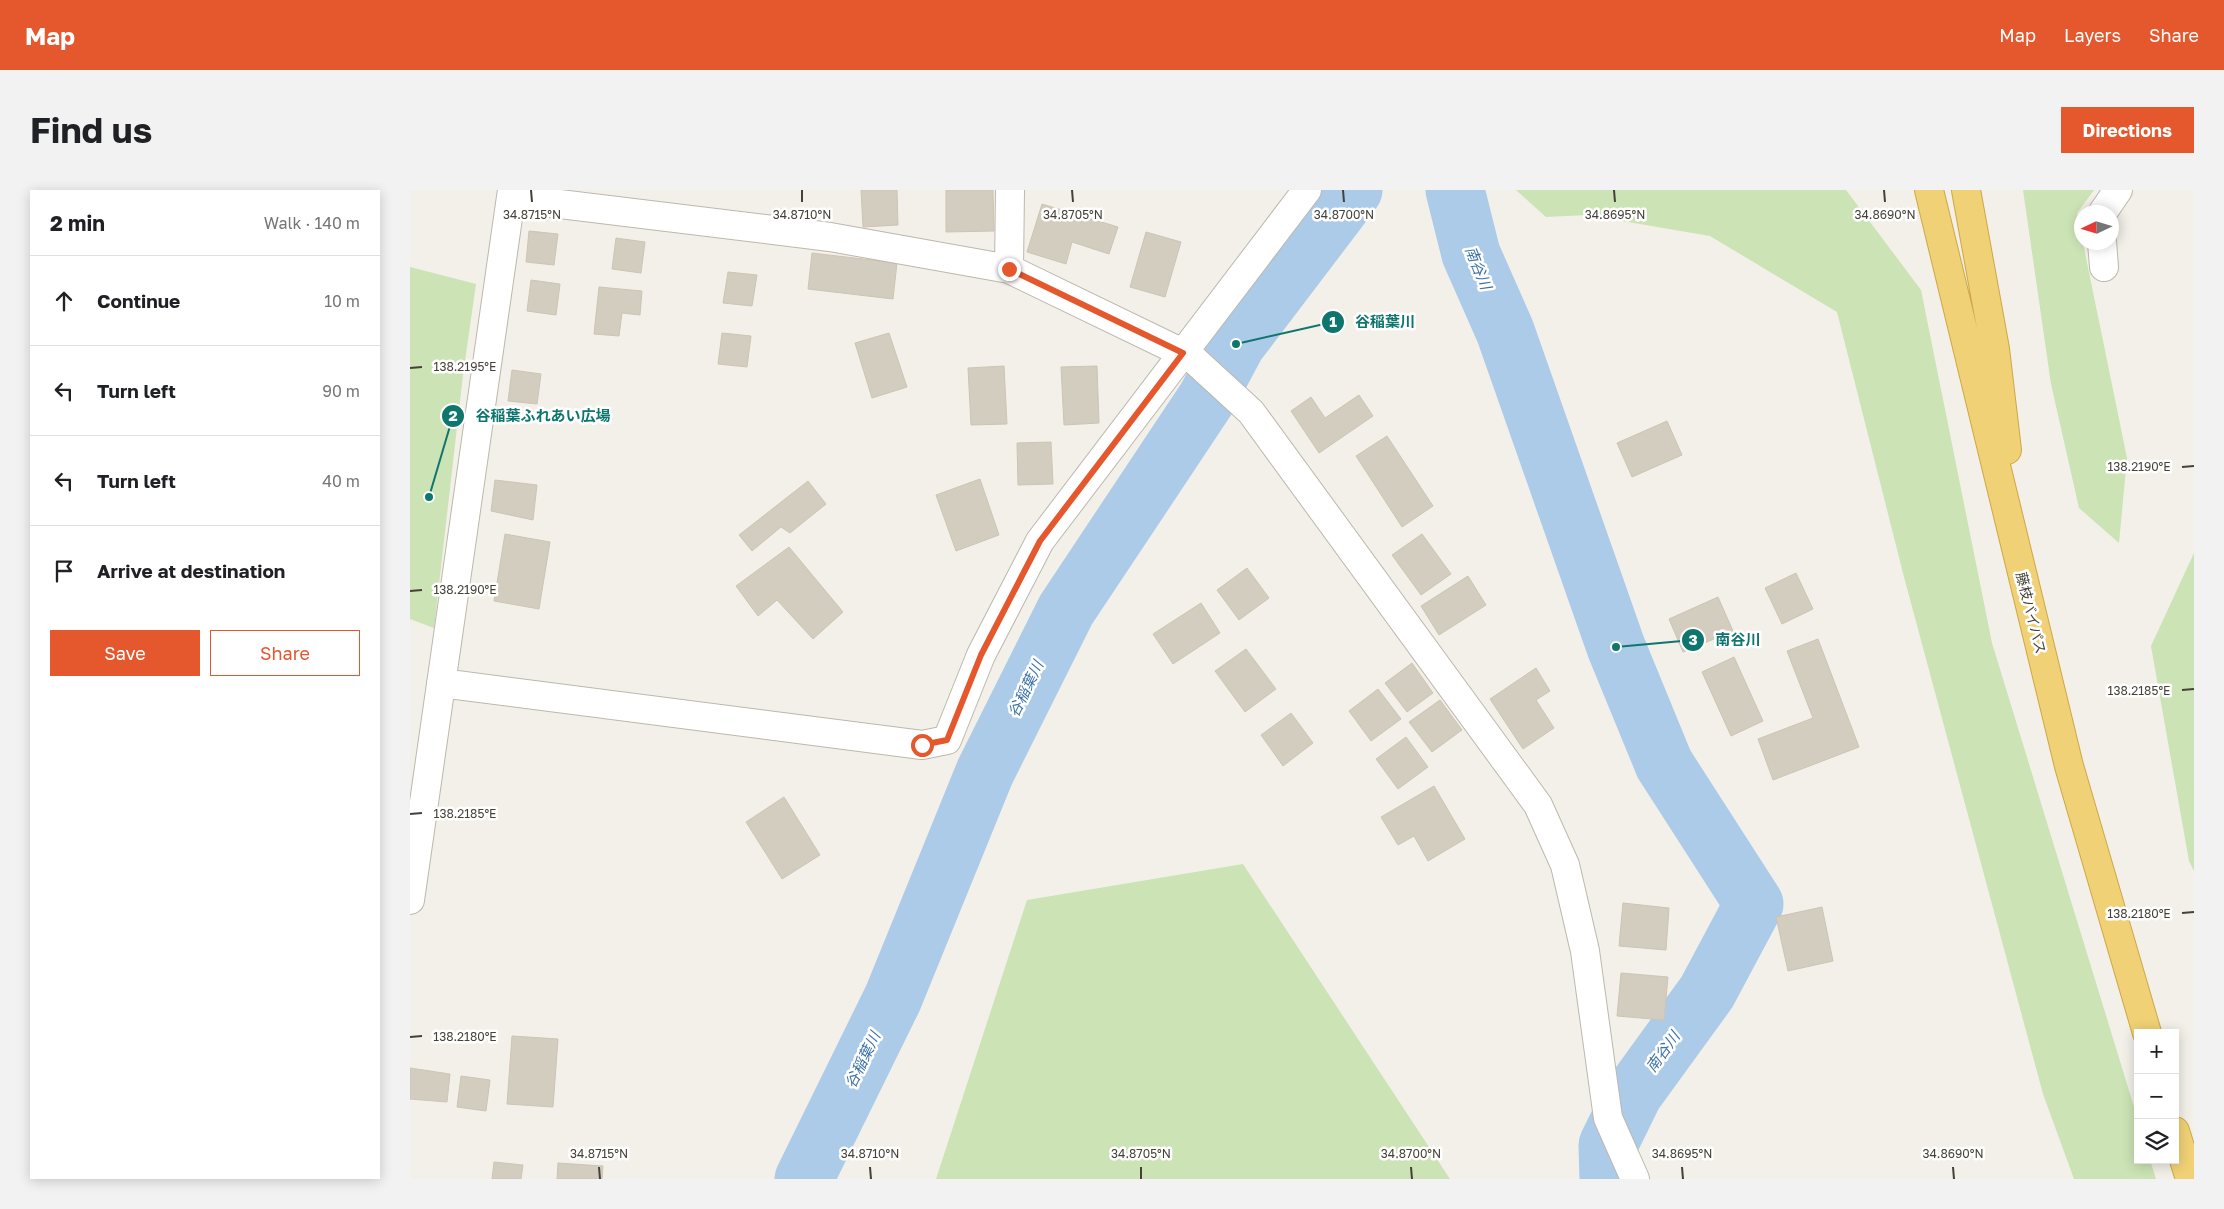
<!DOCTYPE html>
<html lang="en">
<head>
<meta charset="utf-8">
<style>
  :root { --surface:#fff; --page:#f2f2f2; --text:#202124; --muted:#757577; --line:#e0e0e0; --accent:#e5572d }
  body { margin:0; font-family:"Golos Text","Noto Sans JP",sans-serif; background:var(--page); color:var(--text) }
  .controls { position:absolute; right:15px; bottom:15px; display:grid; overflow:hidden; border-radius:0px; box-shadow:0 2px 12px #0003 }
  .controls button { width:45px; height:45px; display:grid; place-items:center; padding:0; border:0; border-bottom:1px solid var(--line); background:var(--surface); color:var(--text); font:25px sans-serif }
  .compass { position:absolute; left:1664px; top:15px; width:45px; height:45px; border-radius:50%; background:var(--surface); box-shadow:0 2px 12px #0003; rotate:266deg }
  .stop { position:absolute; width:15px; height:15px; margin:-11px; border:4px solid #e5572d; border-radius:50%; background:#fff }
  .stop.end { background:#e5572d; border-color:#fff; box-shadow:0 1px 5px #0008 }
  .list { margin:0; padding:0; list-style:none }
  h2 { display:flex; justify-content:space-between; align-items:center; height:65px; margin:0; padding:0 20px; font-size:21px }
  h2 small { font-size:16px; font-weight:400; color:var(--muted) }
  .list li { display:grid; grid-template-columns:32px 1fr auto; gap:15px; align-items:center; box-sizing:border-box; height:90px; padding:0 20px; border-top:1px solid var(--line) }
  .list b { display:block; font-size:19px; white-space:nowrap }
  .list em { font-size:16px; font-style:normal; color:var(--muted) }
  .actions { display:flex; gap:10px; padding:15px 20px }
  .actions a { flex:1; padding:11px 0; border:1px solid var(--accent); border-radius:0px; text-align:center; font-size:18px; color:var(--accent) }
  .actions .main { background:var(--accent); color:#fff }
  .icon { flex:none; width:28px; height:28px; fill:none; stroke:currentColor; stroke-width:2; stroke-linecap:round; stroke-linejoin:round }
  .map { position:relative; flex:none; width:1784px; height:989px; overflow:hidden; border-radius:0px }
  header { display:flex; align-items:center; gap:30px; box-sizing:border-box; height:70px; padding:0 25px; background:var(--accent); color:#fff }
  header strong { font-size:24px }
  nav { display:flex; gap:28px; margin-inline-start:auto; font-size:18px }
  .intro { display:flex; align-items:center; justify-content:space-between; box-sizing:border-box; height:120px; padding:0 30px }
  h1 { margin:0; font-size:35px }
  .button { padding:12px 22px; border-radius:0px; background:var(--accent); color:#fff; font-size:18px; font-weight:700 }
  main { display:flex; gap:30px; padding:0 30px }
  aside { flex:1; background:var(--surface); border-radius:0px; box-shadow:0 2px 12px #0003 }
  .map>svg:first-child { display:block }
</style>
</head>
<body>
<header>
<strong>Map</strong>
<nav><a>Map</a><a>Layers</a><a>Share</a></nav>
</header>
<div class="intro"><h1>Find us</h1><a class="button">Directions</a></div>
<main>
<aside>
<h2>2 min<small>Walk · 140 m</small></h2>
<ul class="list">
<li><svg class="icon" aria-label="ahead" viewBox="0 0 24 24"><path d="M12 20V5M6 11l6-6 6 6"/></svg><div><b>Continue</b></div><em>10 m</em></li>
<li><svg class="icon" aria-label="left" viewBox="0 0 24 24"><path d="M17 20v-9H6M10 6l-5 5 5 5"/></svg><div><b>Turn left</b></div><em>90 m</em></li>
<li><svg class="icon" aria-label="left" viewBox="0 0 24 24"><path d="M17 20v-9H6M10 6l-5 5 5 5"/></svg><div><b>Turn left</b></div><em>40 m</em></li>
<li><svg class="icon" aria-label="arrive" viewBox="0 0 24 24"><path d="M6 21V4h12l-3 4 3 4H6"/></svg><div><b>Arrive at destination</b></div></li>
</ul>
<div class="actions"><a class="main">Save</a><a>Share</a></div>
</aside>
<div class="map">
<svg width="1784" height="989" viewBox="0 0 1784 989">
  <rect width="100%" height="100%" fill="#f2f0e8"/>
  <path fill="#cbe3b5" d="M1106 0H1436L1511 100 1582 453 1728 930V970H1740L1746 989H1664L1633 904 1494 387 1427 122 1300 46 1177 25 1136 27Z
    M1613 0H1684L1667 23 1672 52 1673 53 1717 268 1709 353 1669 318 1641 194Z
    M0 77 66 94 53 185 24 438 0 429Z
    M1784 363V681L1779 671 1741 456Z
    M833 674 1040 989H526L617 710Z"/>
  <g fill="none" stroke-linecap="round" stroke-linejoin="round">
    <path stroke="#abcbe9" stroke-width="59" d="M1045 0 1061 64 1095 141 1206 457 1254 574 1344 714 1297 802 1223 904 1198 955 1199 989
      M394 989 483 808 575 582 656 420 797 208 826 154 943 0"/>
  </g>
  <path fill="#d3cdbf" stroke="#cdc5b3" d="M451 0H487L488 35 453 37Z
    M536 0H583L584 41 536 42Z
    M632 14 708 37 699 64 662 52 656 74 617 62Z
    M119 41 148 44 144 75 116 72Z
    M736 42 771 52 755 107 720 97Z
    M206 48 235 52 231 83 202 79Z
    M402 63 487 73 483 109 398 99Z
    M318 82 347 85 342 116 313 113Z
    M121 90 150 94 146 125 117 121Z
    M189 97 232 101 230 125 212 123 209 146 184 144Z
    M312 143 341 146 337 177 308 174Z
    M479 143 497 197 462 208 445 153Z
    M594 176 597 234 561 235 558 178Z
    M687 176 689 233 654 235 651 177Z
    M102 180 131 184 127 214 98 211Z
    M949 205 963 226 909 263 881 221 901 207 915 228Z
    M1257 231 1272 265 1222 287 1207 253Z
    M977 246 1023 316 992 337 946 266Z
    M641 252 643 294 608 295 607 253Z
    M570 289 589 345 546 361 526 305Z
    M85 290 127 295 123 330 81 321Z
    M398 291 416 314 380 343 371 337 342 361 329 345Z
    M95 344 140 352 129 419 84 411Z
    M1012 344 1041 384 1011 405 982 365Z
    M379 357 433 422 403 449 367 410 348 426 326 396Z
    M837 378 859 408 829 430 807 400Z
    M1386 383 1403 419 1372 434 1355 398Z
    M1058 386 1076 415 1029 445 1011 416Z
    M1308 407 1323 441 1273 462 1259 429Z
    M791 413 810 443 763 474 743 444Z
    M1408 449 1449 557 1363 590 1348 549 1403 528 1377 461Z
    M836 459 866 499 835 522 805 481Z
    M1324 467 1353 531 1321 546 1292 482Z
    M1002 473 1023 503 997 522 975 493Z
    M1126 478 1140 501 1126 510 1144 538 1113 559 1080 509Z
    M968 499 991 529 961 551 939 521Z
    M1030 510 1052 540 1022 562 999 532Z
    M881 523 903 553 873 576 851 545Z
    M996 547 1018 577 988 599 966 569Z
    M1024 596 1055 649 1018 671 1004 646 988 655 971 627Z
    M374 607 410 665 372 689 336 632Z
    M1213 713 1259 718 1256 760 1209 756Z
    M1412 717 1423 771 1378 781 1366 727Z
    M1211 783 1258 787 1254 830 1207 826Z
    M102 846 148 849 143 917 97 914Z
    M0 878 40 884 37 912 0 909Z
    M51 886 80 890 76 921 47 917Z
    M84 972 113 975 111 989H82Z
    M148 973 193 976 192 989H147Z"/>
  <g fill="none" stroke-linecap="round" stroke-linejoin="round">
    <g stroke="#bdb8ac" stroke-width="30">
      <path id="street" d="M101 8 420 47 599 79 781 167 841 222 1128 615 1155 675 1175 761 1198 928 1225 989
        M1693 22 1708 0
        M1692 52 1694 77
        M599 79 600 0
        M31 493 512 555 537 550 571 465 630 351 897 0
        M0 710 102 0"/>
    </g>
    <g stroke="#cea747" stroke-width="30">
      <path id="highway" d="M1519 0 1659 576 1737 843
        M1556 0 1585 159 1597 260
        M1765 941 1780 989"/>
    </g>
    <use href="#street" stroke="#fff" stroke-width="28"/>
    <use href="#highway" stroke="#f0d176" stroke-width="28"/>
  </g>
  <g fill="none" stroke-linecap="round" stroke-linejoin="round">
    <path stroke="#e5572d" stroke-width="6" d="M512 555 537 550 571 465 630 351 773 163 599 79"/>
  </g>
  <path fill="none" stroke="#454138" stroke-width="2" d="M121 0 122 12M392 0V12M662 0 663 12M933 0 934 12M1204 0 1205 12M1474 0 1475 12M0 178 12 177M1772 277 1784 276M0 401 12 400M1772 500 1784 499M0 624 12 623M1772 723 1784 722M0 847 12 846M189 977 190 989M460 977 461 989M731 977V989M1001 977 1002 989M1272 977 1273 989M1543 977 1544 989"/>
  <g text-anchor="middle" stroke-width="5" stroke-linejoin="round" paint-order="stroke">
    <g font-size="14" fill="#454138" stroke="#fff">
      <text transform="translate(1621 423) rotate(76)" y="5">藤枝バイパス</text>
    </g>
    <g font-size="15" font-style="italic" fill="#3b71a7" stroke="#fff">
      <text transform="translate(1068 78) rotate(68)" y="5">南谷川</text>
      <text transform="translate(616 499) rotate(-64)" y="5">谷稲葉川</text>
      <text transform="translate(1253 862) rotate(-54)" y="5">南谷川</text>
      <text transform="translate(453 870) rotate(-64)" y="5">谷稲葉川</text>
    </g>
  </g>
  <g font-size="12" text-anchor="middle" fill="#454138" stroke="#fff" stroke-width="5" stroke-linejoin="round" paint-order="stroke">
    <text x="122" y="29">34.8715°N</text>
    <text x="392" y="29">34.8710°N</text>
    <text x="663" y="29">34.8705°N</text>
    <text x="934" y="29">34.8700°N</text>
    <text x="1205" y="29">34.8695°N</text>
    <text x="1475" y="29">34.8690°N</text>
    <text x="55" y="181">138.2195°E</text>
    <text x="1729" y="281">138.2190°E</text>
    <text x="55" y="404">138.2190°E</text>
    <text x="1729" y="505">138.2185°E</text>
    <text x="55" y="628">138.2185°E</text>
    <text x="1729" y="728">138.2180°E</text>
    <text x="55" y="851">138.2180°E</text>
    <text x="189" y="968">34.8715°N</text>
    <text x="460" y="968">34.8710°N</text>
    <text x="731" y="968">34.8705°N</text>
    <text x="1001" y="968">34.8700°N</text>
    <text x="1272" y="968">34.8695°N</text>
    <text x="1543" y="968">34.8690°N</text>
  </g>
  <path fill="none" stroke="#0f766e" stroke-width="2" d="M826 154L923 132M19 307L43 226M1206 457L1283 450"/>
  <g fill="#0f766e" stroke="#fff" stroke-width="2">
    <circle cx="826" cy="154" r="5"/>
    <circle cx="19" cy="307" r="5"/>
    <circle cx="1206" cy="457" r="5"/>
    <circle cx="923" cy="132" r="12"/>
    <circle cx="43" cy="226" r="12"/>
    <circle cx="1283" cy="450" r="12"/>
  </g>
  <g font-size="15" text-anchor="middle" font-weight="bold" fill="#fff">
    <text x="923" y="137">1</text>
    <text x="43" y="231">2</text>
    <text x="1283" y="455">3</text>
  </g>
  <g font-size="15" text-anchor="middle" font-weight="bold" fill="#0f766e" stroke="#fff" stroke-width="5" stroke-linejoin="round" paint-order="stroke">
    <text x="975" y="137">谷稲葉川</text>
    <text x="133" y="231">谷稲葉ふれあい広場</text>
    <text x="1328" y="455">南谷川</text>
  </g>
</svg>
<div class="controls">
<button>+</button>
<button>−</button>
<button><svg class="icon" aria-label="layers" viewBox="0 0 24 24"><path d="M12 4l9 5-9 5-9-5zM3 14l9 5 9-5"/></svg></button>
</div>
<svg class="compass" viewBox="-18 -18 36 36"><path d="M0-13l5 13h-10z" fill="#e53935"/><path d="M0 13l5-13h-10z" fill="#757577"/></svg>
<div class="stop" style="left:512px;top:555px"></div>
<div class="stop end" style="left:599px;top:79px"></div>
</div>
</main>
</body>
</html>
